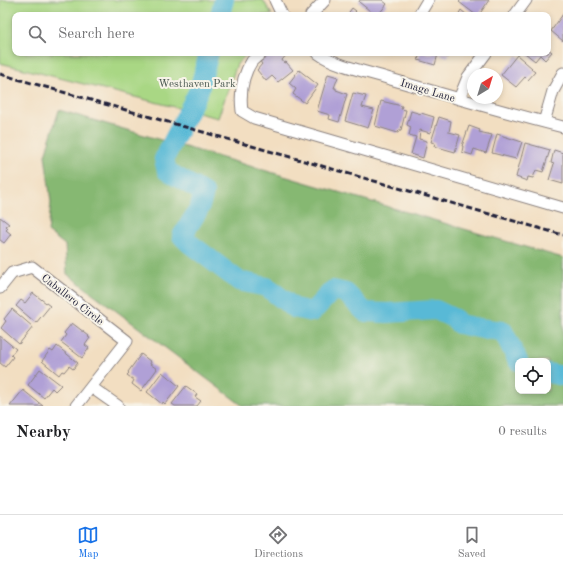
<!DOCTYPE html>
<html lang="en">
<head>
<meta charset="utf-8">
<style>
  :root { --surface:#fff; --page:#f6f6f6; --text:#202124; --muted:#757577; --line:#e0e0e0; --accent:#1a73e8 }
  body { margin:0; font-family:"Old Standard TT",serif; background:var(--page); color:var(--text) }
  .controls { position:absolute; right:12px; bottom:12px; display:grid; overflow:hidden; border-radius:8px; box-shadow:0 2px 6px #0003 }
  .controls button { width:36px; height:36px; display:grid; place-items:center; padding:0; border:0; border-bottom:1px solid var(--line); background:var(--surface); color:var(--text); font:20px sans-serif }
  .compass { position:absolute; left:467px; top:68px; width:36px; height:36px; border-radius:50%; background:var(--surface); box-shadow:0 2px 6px #0003; rotate:38deg }
  .list { margin:0; padding:0; list-style:none }
  h2 { display:flex; justify-content:space-between; align-items:center; height:52px; margin:0; padding:0 16px; font-size:17px }
  h2 small { font-size:13px; font-weight:400; color:var(--muted) }
  .icon { flex:none; width:22px; height:22px; fill:none; stroke:currentColor; stroke-width:2; stroke-linecap:round; stroke-linejoin:round }
  .map { position:relative; flex:none; width:563px; height:406px; overflow:hidden }
  .search { position:absolute; background:var(--surface); box-shadow:0 2px 6px #0003; left:12px; right:12px; top:12px; height:44px; display:flex; align-items:center; gap:10px; box-sizing:border-box; padding:0 14px; border-radius:8px; color:var(--muted); font-size:15px }
  .sheet { height:108px; background:var(--surface) }
  nav { display:flex; justify-content:space-around; align-items:center; box-sizing:border-box; height:56px; border-top:1px solid var(--line); background:var(--surface); font-size:11px; color:var(--muted) }
  nav a { display:grid; justify-items:center; gap:2px }
  nav .on { color:var(--accent) }
  .map>svg:first-child { display:block }
</style>
</head>
<body>
<div class="map">
<svg width="563" height="406" viewBox="0 0 563 406">
  <rect width="100%" height="100%" fill="#f7f3e8"/>
  <filter id="ink" filterUnits="userSpaceOnUse"><feTurbulence type="fractalNoise" baseFrequency=".025" numOctaves="2"/><feDisplacementMap in="SourceGraphic" scale="8" xChannelSelector="R" yChannelSelector="G"/><feConvolveMatrix kernelMatrix="1 2 1 2 8 2 1 2 1" color-interpolation-filters="sRGB"/></filter>
  <filter id="wash" filterUnits="userSpaceOnUse"><feTurbulence type="fractalNoise" baseFrequency=".012" numOctaves="4" result="noise"/><feDisplacementMap in="SourceGraphic" scale="16" xChannelSelector="R" yChannelSelector="G"/><feGaussianBlur stdDeviation="0.9" result="paint"/><feColorMatrix in="noise" values="0 0 0 0 0 0 0 0 0 0 0 0 0 0 0 0 0 1.4 0 .05"/><feComposite in="paint" operator="in"/></filter>
  <g filter="url(#wash)">
    <rect width="100%" height="100%" fill="#f2dec1"/>
    <path fill="#a9d784" stroke="#667c60" d="M0 0H263L272 15H15V53H248L237 64 218 118 0 63Z"/>
    <path fill="#86b872" stroke="#546d56" fill-rule="evenodd" d="M59 110 563 258V406H243L67 274 65 245 48 232 51 202 45 155ZM518 361H548V391H518Z"/>
    <g fill="none" stroke-linecap="round" stroke-linejoin="round">
      <path stroke="#58b9d6" stroke-width="20" d="M220 15 224 0
        M209 53 199 90 164 159 167 171 204 193 199 209 182 236 189 243 239 281 267 287 294 308 312 312 333 290 346 293 365 312 387 313 436 310 455 319 459 324 478 328 503 331 518 361
        M548 373 563 376"/>
    </g>
    <g id="blocks">
      <path fill="#b0a0d6" d="M360 0H382L387 4 378 15H375L359 2Z
        M461 0H489L479 15H476L459 2Z
        M352 8 356 11 355 12 358 15H347Z
        M461 10 467 15H458Z
        M563 14V41L551 31Z
        M548 49 552 52 545 60 540 55 535 61 525 53H548Z
        M267 53H288L282 60 284 63 286 62 293 70 278 82 272 76 266 81 257 70 262 64 259 60Z
        M420 53H449L448 57 438 54 435 65 418 60Z
        M517 55 532 68 531 69 535 72 528 80 525 77 516 87 501 75Z
        M299 70 318 85 305 103 293 94 296 89 289 83Z
        M328 74 338 77 334 88H336V90L347 94 339 122 329 119 330 115 317 111Z
        M353 93 366 96 362 107 374 110 368 128 345 121Z
        M381 101 402 106 401 109 406 110 401 130H399L398 133 375 126Z
        M411 111 421 114V113L434 117 430 133 420 130 419 139 427 141 423 158 411 154 416 137 409 135 411 127 407 125Z
        M439 117 451 121 449 132 460 135 455 152 434 146 435 143 431 142Z
        M469 126 480 130 479 132 492 135 486 153 474 149 472 155 462 152 463 146H462Z
        M497 134 522 142 516 159 492 153Z
        M525 143 550 150 543 172 536 170 533 178 528 177 527 181 516 177Z
        M554 150 563 153V184L549 180 554 164 551 163Z
        M0 217 9 224 6 226 8 228 6 230 11 234 4 243 0 240Z
        M33 293 50 306 36 323 16 306 21 300 25 303Z
        M12 309 33 327 19 344 1 328 6 321 4 319Z
        M72 323 89 336 88 337 90 338 85 345 89 348 82 358 61 342 66 335 64 333Z
        M0 336 16 349 11 355 13 357 5 367 0 363Z
        M57 346 78 363 73 369 69 366 64 372 62 371 59 375 42 361 50 350 53 352Z
        M141 354 151 362 150 364 157 369 141 391 132 384 134 380 127 375 129 373 128 372Z
        M40 369 61 385 55 391 52 388 44 398 28 385Z
        M162 372 179 386 165 404 163 402 162 404 147 392Z
        M186 386 197 394 195 397 201 401 197 406H175L172 404Z
        M23 390 43 406H10Z"/>
    </g>
  </g>
  <g filter="url(#ink)">
    <use href="#blocks" fill-opacity="0" stroke="#8a807e" stroke-width="1"/>
    <g fill="none" stroke-linecap="round" stroke-linejoin="round">
      <g stroke="#8a807e" stroke-width="13">
        <path id="minor" d="M275 0 282 15
          M311 15 325 0
          M419 15 428 0
          M515 15 526 0
          M262 53C259 55 255 58 252 61 242 76 240 95 242 111L254 118 563 208
          M318 53C334 65 367 72 387 78 445 95 504 112 563 127
          M459 99 468 77 486 53
          M544 122 553 91 563 73
          M0 288 12 273 32 267 127 341 76 406
          M91 387 118 406"/>
      </g>
      <use href="#minor" stroke="#fff" stroke-width="11"/>
      <path stroke="#22223b" stroke-width="3" stroke-dasharray="6 3" stroke-linecap="butt" d="M0 74 563 235"/>
    </g>
  </g>
  <g text-anchor="middle" stroke-width="4" stroke-linejoin="round" paint-order="stroke">
    <g font-size="11" fill="#4a5851" stroke="#f7f3e8">
      <text x="197" y="87">Westhaven Park</text>
    </g>
    <g font-size="11" fill="#22223b" stroke="#f7f3e8">
      <text transform="translate(428 90) rotate(17)" y="4">Image Lane</text>
      <text transform="translate(73 299) rotate(38)" y="4">Caballero Circle</text>
    </g>
  </g>
</svg>
<div class="controls">
<button><svg class="icon" aria-label="locate" viewBox="0 0 24 24"><circle cx="12" cy="12" r="6"/><path d="M12 2v4M12 18v4M2 12h4M18 12h4"/></svg></button>
</div>
<svg class="compass" viewBox="-18 -18 36 36"><path d="M0-13l5 13h-10z" fill="#e53935"/><path d="M0 13l5-13h-10z" fill="#757577"/></svg>
<div class="search"><svg class="icon" aria-label="search" viewBox="0 0 24 24"><circle cx="10" cy="10" r="6"/><path d="M15 15l6 6"/></svg>Search here</div>
</div>
<section class="sheet">
<h2>Nearby<small>0 results</small></h2>
<ul class="list">
</ul>
</section>
<nav>
<a class="on"><svg class="icon" aria-label="map" viewBox="0 0 24 24"><path d="M3 6l6-2 6 2 6-2v14l-6 2-6-2-6 2zM9 4v14M15 6v14"/></svg>Map</a>
<a><svg class="icon" aria-label="directions" viewBox="0 0 24 24"><path d="M12 3l9 9-9 9-9-9zM9 14v-3h6M13 9l2 2-2 2"/></svg>Directions</a>
<a><svg class="icon" aria-label="saved" viewBox="0 0 24 24"><path d="M7 4h10v16l-5-4-5 4z"/></svg>Saved</a>
</nav>
</body>
</html>
